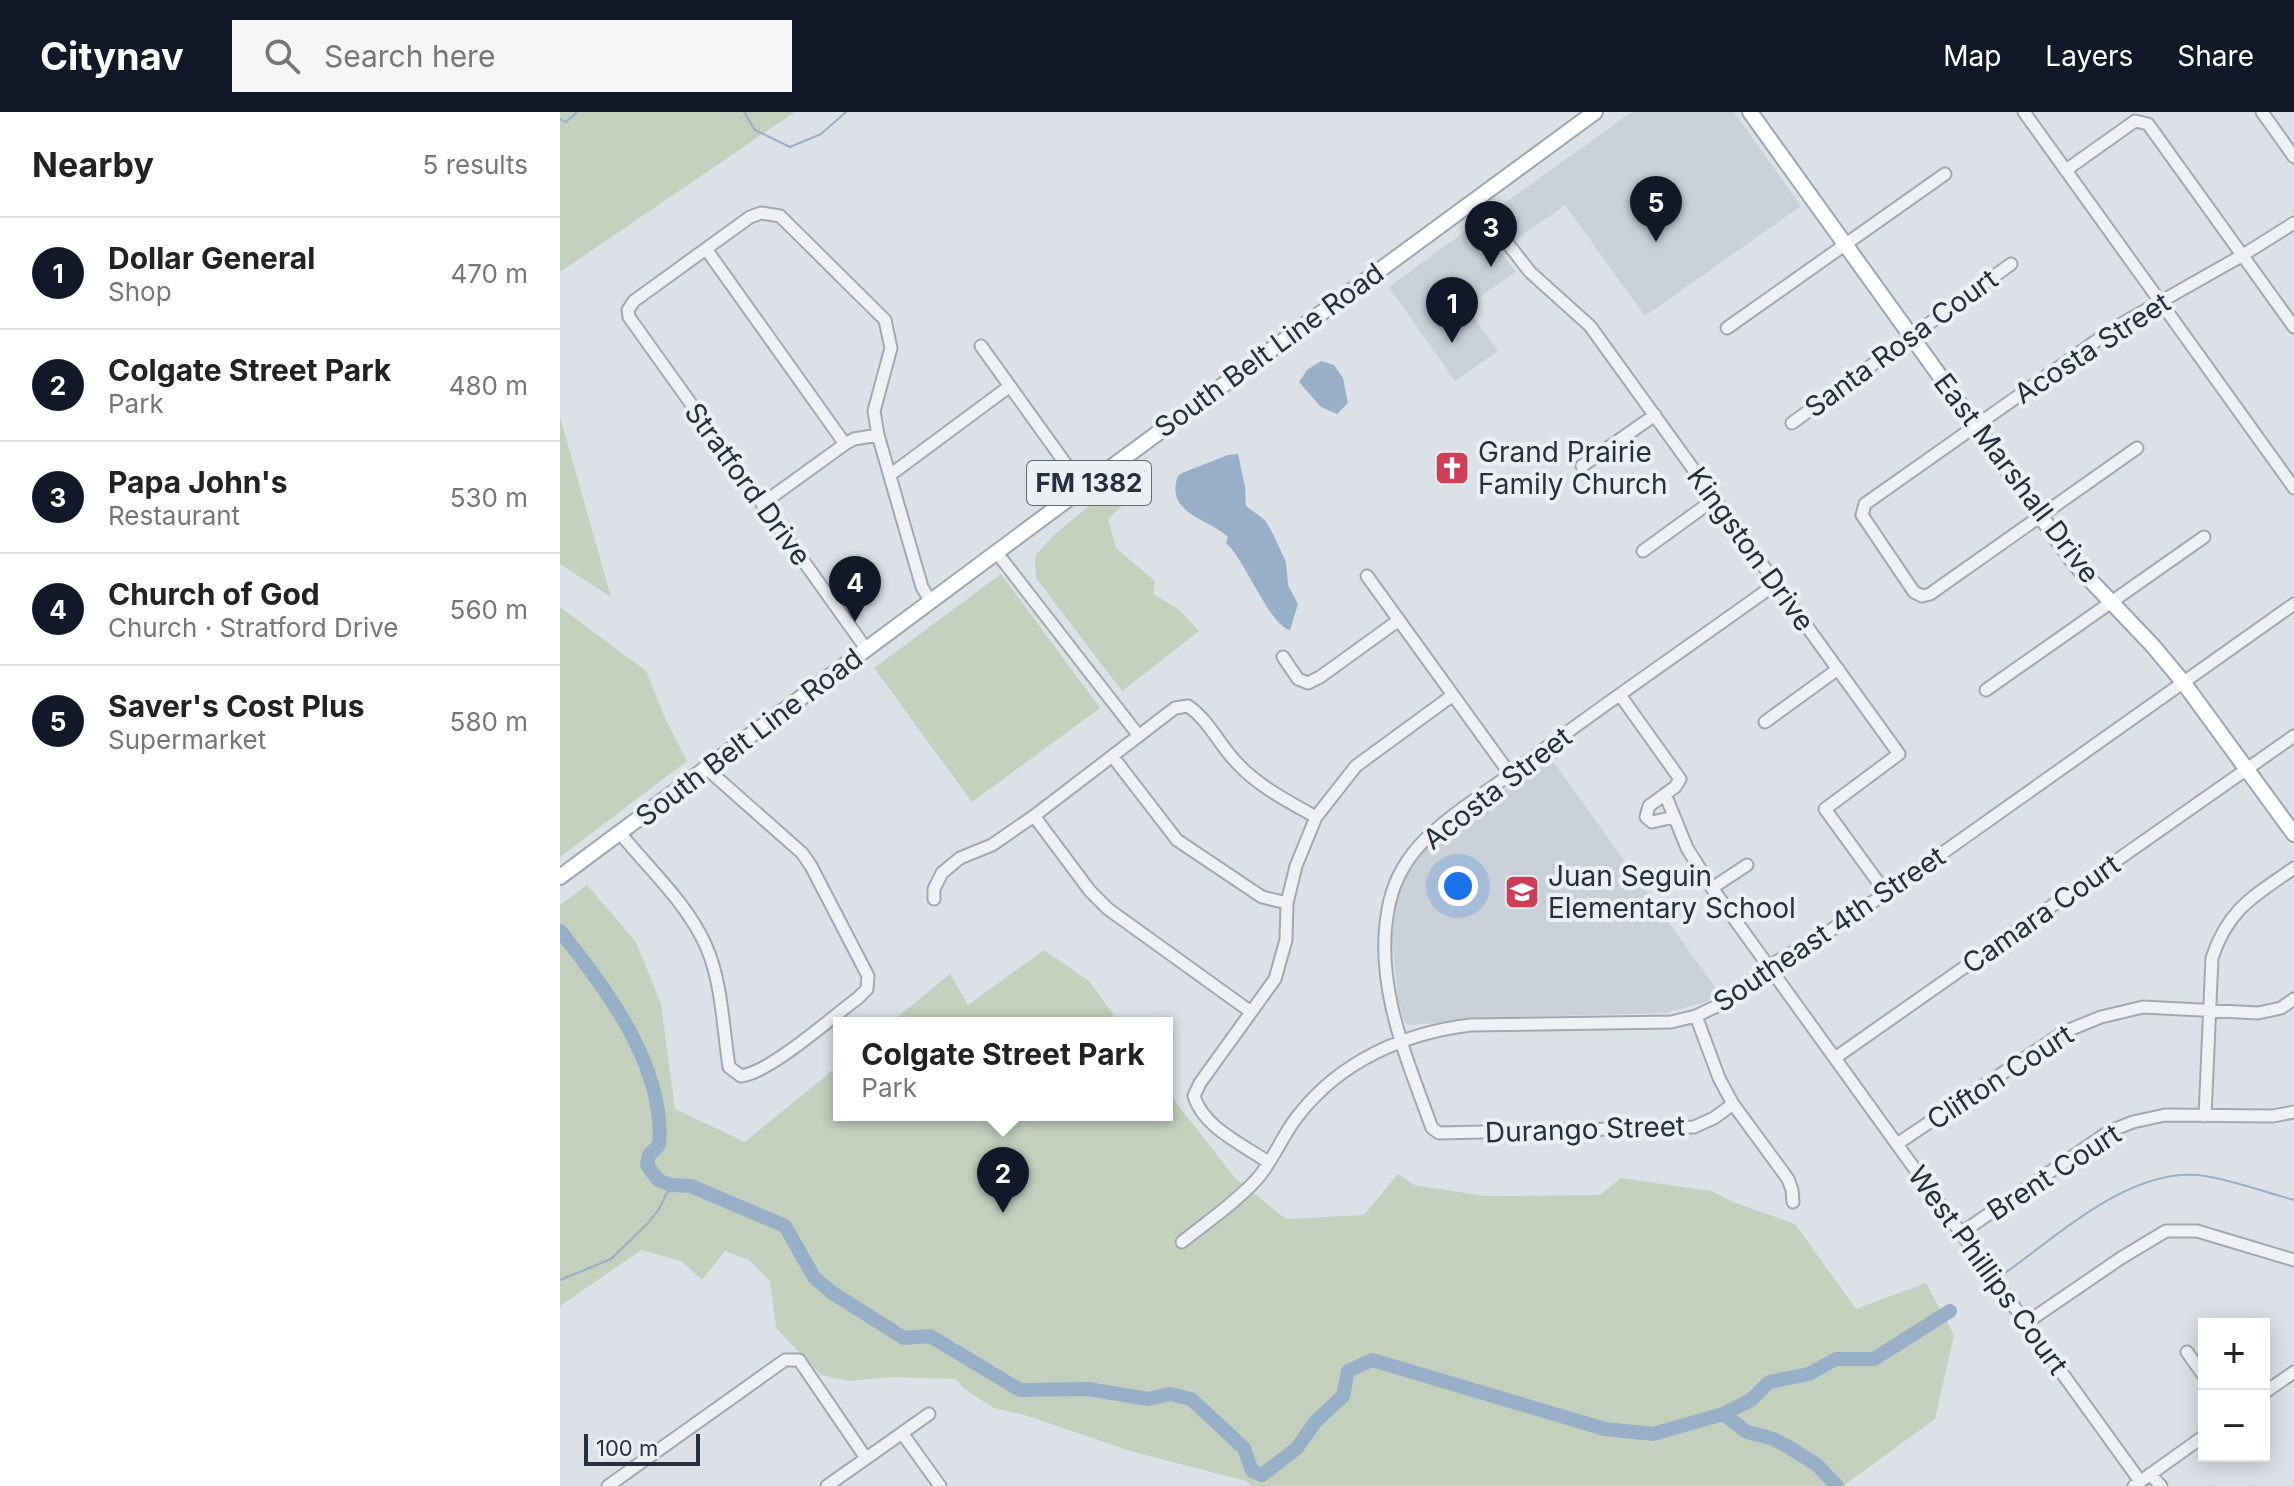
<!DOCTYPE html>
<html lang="en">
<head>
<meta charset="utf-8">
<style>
  :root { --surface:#fff; --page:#f6f6f6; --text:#222; --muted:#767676; --line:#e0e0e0; --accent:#111827 }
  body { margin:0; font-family:Inter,sans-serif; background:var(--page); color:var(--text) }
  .controls { position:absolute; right:24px; bottom:24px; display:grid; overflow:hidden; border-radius:0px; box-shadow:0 4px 20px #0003 }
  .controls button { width:72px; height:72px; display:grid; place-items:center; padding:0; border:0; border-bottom:2px solid var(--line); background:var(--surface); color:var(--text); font:40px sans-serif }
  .scale { position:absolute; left:24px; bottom:20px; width:116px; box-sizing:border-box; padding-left:8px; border:4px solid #262f3d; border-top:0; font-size:22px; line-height:28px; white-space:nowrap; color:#262f3d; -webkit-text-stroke:6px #eceff4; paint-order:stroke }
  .you { position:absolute; left:898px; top:774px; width:28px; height:28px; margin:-20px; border:6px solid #fff; border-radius:50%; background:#1a73e8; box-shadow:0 0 0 12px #1a73e833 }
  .badge { display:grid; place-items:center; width:52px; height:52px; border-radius:50%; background:var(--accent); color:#fff; font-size:26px; font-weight:700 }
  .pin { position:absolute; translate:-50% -66px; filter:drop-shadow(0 2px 4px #0008) }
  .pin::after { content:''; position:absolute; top:42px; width:28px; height:24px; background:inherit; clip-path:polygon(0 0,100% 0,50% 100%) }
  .popup { position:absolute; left:273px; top:905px; width:340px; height:104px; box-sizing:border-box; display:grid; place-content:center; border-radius:0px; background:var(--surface); filter:drop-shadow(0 2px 6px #0005); font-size:26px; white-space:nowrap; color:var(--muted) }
  .popup b { font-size:30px; color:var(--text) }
  .popup::after { content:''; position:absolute; left:50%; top:100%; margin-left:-16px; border:16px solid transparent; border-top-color:var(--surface) }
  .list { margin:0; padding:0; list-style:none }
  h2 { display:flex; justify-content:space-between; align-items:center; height:104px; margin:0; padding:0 32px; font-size:34px }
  h2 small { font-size:26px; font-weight:400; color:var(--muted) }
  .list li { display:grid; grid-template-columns:52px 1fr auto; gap:24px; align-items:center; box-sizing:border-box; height:112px; padding:0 32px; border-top:2px solid var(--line) }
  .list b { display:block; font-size:30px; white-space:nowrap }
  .list p { margin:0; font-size:26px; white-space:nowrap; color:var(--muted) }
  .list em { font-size:26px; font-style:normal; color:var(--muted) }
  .icon { flex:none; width:44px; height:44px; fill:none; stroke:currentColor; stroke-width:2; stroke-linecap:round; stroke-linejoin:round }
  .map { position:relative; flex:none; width:1734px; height:1374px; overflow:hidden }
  header { display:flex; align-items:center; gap:48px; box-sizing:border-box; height:112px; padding:0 40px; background:var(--accent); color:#fff }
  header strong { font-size:38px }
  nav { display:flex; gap:44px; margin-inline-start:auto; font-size:28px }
  .search { width:560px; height:72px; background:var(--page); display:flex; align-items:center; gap:20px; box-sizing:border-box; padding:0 28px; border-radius:0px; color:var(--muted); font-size:30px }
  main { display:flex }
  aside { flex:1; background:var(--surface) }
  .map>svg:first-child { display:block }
</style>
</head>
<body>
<header>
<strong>Citynav</strong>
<div class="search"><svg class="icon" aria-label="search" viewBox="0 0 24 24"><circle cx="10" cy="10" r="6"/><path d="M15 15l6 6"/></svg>Search here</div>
<nav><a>Map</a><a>Layers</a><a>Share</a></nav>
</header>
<main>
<aside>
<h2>Nearby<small>5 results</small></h2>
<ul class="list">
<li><span class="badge">1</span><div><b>Dollar General</b><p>Shop</p></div><em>470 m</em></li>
<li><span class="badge">2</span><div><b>Colgate Street Park</b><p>Park</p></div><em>480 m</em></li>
<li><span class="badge">3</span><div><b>Papa John's</b><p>Restaurant</p></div><em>530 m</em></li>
<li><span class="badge">4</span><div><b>Church of God</b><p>Church · Stratford Drive</p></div><em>560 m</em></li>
<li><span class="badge">5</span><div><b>Saver's Cost Plus</b><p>Supermarket</p></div><em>580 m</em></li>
</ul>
</aside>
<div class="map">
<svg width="1734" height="1374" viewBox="0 0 1734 1374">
  <rect width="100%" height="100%" fill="#dce1e7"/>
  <path fill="#cad0d8" d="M1072 0H1174L1241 94 1085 204 1005 93 954 129 932 100Z
    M911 115 923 117 956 160 906 194 938 239 895 269 829 175Z
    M990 645 1160 882 1145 890 1105 901 952 905 848 913 844 909 838 885 831 819 834 792 842 768 853 749 869 731Z"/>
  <path fill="#c3d0bd" d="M0 0H235L0 160Z
    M0 305 51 485 0 452Z
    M568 361 578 379 548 407 556 436 595 469 593 482 618 497 639 519 562 579 476 466 475 444 493 424Z
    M441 462 540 596 412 690 314 556Z
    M0 495 86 559 105 606 127 649 0 745Z
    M27 773 76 830 101 892 115 997 185 1030 279 953V1003H607V979L675 1066 726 1107 804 1103 838 1062 854 1073 924 1084 1040 1083 1061 1066 1151 1079 1173 1090 1235 1112 1296 1197 1366 1171 1394 1223 1375 1307 1283 1374H691L686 1369 570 1339 465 1303 434 1296 404 1277 396 1267 331 1265 289 1269 261 1263 216 1216 210 1169 189 1148 165 1139 142 1168 121 1149 81 1138 0 1194V793Z
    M484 838 529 869 559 911H330L390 862 408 893Z"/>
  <path fill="#97afc7" d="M761 249 774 253 783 266 788 291 777 302 761 295 739 270 747 258Z
    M678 342 685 375 686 394 705 408 713 422 726 450 728 473 738 492 730 518C709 513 686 449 666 431L668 425C649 407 604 401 618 364L622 361 668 343Z"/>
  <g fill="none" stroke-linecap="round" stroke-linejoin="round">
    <path stroke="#97afc7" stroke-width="2" d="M184 0 195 18 230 35 261 22 286 0
      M0 7 6 10 17 0
      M1442 1163C1498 1124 1573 1052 1645 1064 1675 1069 1705 1080 1734 1088
      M0 1168 51 1147 89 1110 99 1097 111 1073"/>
    <path stroke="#97afc7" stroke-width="14" d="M0 819C46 876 106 956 99 1033L89 1043 87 1053 98 1068 111 1073 131 1074 225 1114 254 1165 271 1180 344 1226 370 1224 460 1278 528 1277 588 1287 610 1282 631 1287 684 1336 692 1359 702 1363 737 1336 756 1309 783 1284 788 1259 812 1248 1045 1317 1093 1322 1163 1302 1187 1320 1211 1326 1227 1334 1257 1353 1277 1374
      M1163 1302 1191 1288 1209 1270 1249 1262 1276 1247H1314L1390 1199"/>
    <g stroke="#a2a8b1" stroke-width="15">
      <path id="minor" d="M1464 0 1734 376
        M1702 0 1734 45
        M1506 58 1575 9 1588 12 1734 215
        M914 88 970 160 1030 214 1339 642 1265 697 1326 781
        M146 137 285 332
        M1167 216 1385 62
        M421 234 523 376
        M1232 311 1451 152
        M1577 336 1370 482 1362 484 1354 480 1302 403 1305 392 1556 215 1683 143 1734 111
        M1022 354 1095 303
        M330 363 450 274
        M202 392 285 332 294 327 318 323
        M1083 439 1156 386
        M437 441 579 624
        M807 464 950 662
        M307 538 69 205 68 198 74 189 190 105 201 101 220 104 325 208 331 236 314 299 318 323 362 475 371 490
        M723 545 738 567 748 571 760 565 839 508
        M1426 578 1644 425
        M1060 583 1120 667 1115 675 1089 694 1086 705 1092 710 1114 705
        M1205 610 1278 557
        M553 645 617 728 702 785 727 791
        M1105 682 1127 736 1152 776 1580 1369
        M474 704 530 779 548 797 691 900
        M60 721C89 757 127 791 146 834 162 870 163 916 169 955L181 964C211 960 272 905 298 886L307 877 308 864 251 754 242 741 147 657
        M1152 776 1187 753
        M374 787V777L382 761 400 746 432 733 474 704 615 596 628 594C649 608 659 633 677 651 698 674 729 690 756 705
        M1136 904 1159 966 1173 992 1228 1067 1232 1078 1233 1090
        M1275 946 1734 624
        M1173 992 1154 1006 1134 1015 879 1021 872 1016C847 947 814 873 828 798 832 774 843 752 859 734 883 707 930 678 960 655 1044 592 1131 533 1217 471
        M1645 1004 1652 846C1668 797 1694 784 1734 756
        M1337 1032 1504 920 1541 905 1583 895 1698 901 1721 896 1734 887
        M708 1050C682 1032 643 1015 634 984L640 971 715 867 726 828 727 791 736 754 756 705 796 654 893 583
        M1401 1121 1550 1019 1573 1010 1605 1003 1713 1004 1734 1000
        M622 1130C647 1110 675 1091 697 1067 713 1049 722 1024 737 1005 779 950 843 921 911 913L1111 910 1136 904 1161 892 1209 854 1265 822 1326 781 1734 492
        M1466 1211 1561 1146 1606 1119H1637L1734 1148
        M1627 1240 1644 1264
        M1704 1281 1734 1260
        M342 1321 380 1374
        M1590 1362 1601 1374
        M48 1374 225 1248H239L306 1346
        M267 1374 369 1302
        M1574 1374 1644 1324"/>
    </g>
    <g stroke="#9ca5b2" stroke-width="18">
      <path id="major" d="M1190 0 1515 452 1593 534 1623 570 1734 722
        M0 765 523 376 1035 0"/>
    </g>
    <use href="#minor" stroke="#eff1f5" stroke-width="11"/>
    <use href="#major" stroke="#fff" stroke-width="14"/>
  </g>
  <defs>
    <g id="church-square" transform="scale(1.8)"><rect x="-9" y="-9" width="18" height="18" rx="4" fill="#ce3f57" stroke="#eceff4"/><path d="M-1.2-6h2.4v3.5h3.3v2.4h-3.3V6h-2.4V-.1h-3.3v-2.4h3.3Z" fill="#fff"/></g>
    <g id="school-square" transform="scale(1.8)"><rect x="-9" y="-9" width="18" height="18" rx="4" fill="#ce3f57" stroke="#eceff4"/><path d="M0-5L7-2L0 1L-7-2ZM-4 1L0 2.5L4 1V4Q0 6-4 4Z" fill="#fff"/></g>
  </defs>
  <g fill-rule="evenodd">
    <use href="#church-square" x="892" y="356"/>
    <use href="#school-square" x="962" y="780"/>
  </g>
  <g text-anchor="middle" stroke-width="8" stroke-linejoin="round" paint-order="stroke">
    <rect fill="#eceff4" stroke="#616974" stroke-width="2" x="467" y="349" width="124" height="44" rx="6"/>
    <g font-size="26" font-weight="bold" fill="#262f3d">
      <text x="529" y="380">FM 1382</text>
    </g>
    <g font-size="28" fill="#262f3d" stroke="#eceff4">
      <text transform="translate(1341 231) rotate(-36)" y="10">Santa Rosa Court</text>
      <text transform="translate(1532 236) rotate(-33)" y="10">Acosta Street</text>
      <text transform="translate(709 238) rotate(-36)" y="10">South Belt Line Road</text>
      <text transform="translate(1457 366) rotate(53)" y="10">East Marshall Drive</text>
      <text transform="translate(188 372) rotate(54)" y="10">Stratford Drive</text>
      <text transform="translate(1191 437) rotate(54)" y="10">Kingston Drive</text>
      <text transform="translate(189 625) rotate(-37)" y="10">South Belt Line Road</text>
      <text transform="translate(937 676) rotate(-38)" y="10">Acosta Street</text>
      <text transform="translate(1481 802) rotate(-35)" y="10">Camara Court</text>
      <text transform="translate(1269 817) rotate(-34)" y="10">Southeast 4th Street</text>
      <text transform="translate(1440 965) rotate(-33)" y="10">Clifton Court</text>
      <text transform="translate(1025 1017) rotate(-2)" y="10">Durango Street</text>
      <text transform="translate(1494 1060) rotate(-33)" y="10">Brent Court</text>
      <text transform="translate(1428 1158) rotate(54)" y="10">West Phillips Court</text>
    </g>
    <g font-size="28" fill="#262f3d" stroke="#eceff4" text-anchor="start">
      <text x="918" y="350">Grand Prairie<tspan x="918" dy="32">Family Church</tspan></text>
      <text x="988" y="774">Juan Seguin<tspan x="988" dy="32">Elementary School</tspan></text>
    </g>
  </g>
</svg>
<div class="controls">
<button>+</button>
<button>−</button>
</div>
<div class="scale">100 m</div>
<div class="you"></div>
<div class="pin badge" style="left:892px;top:231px">1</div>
<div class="pin badge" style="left:443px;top:1101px">2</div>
<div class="popup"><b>Colgate Street Park</b>Park</div>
<div class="pin badge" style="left:931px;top:155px">3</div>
<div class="pin badge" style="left:295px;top:510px">4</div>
<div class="pin badge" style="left:1096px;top:130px">5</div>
</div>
</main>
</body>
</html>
